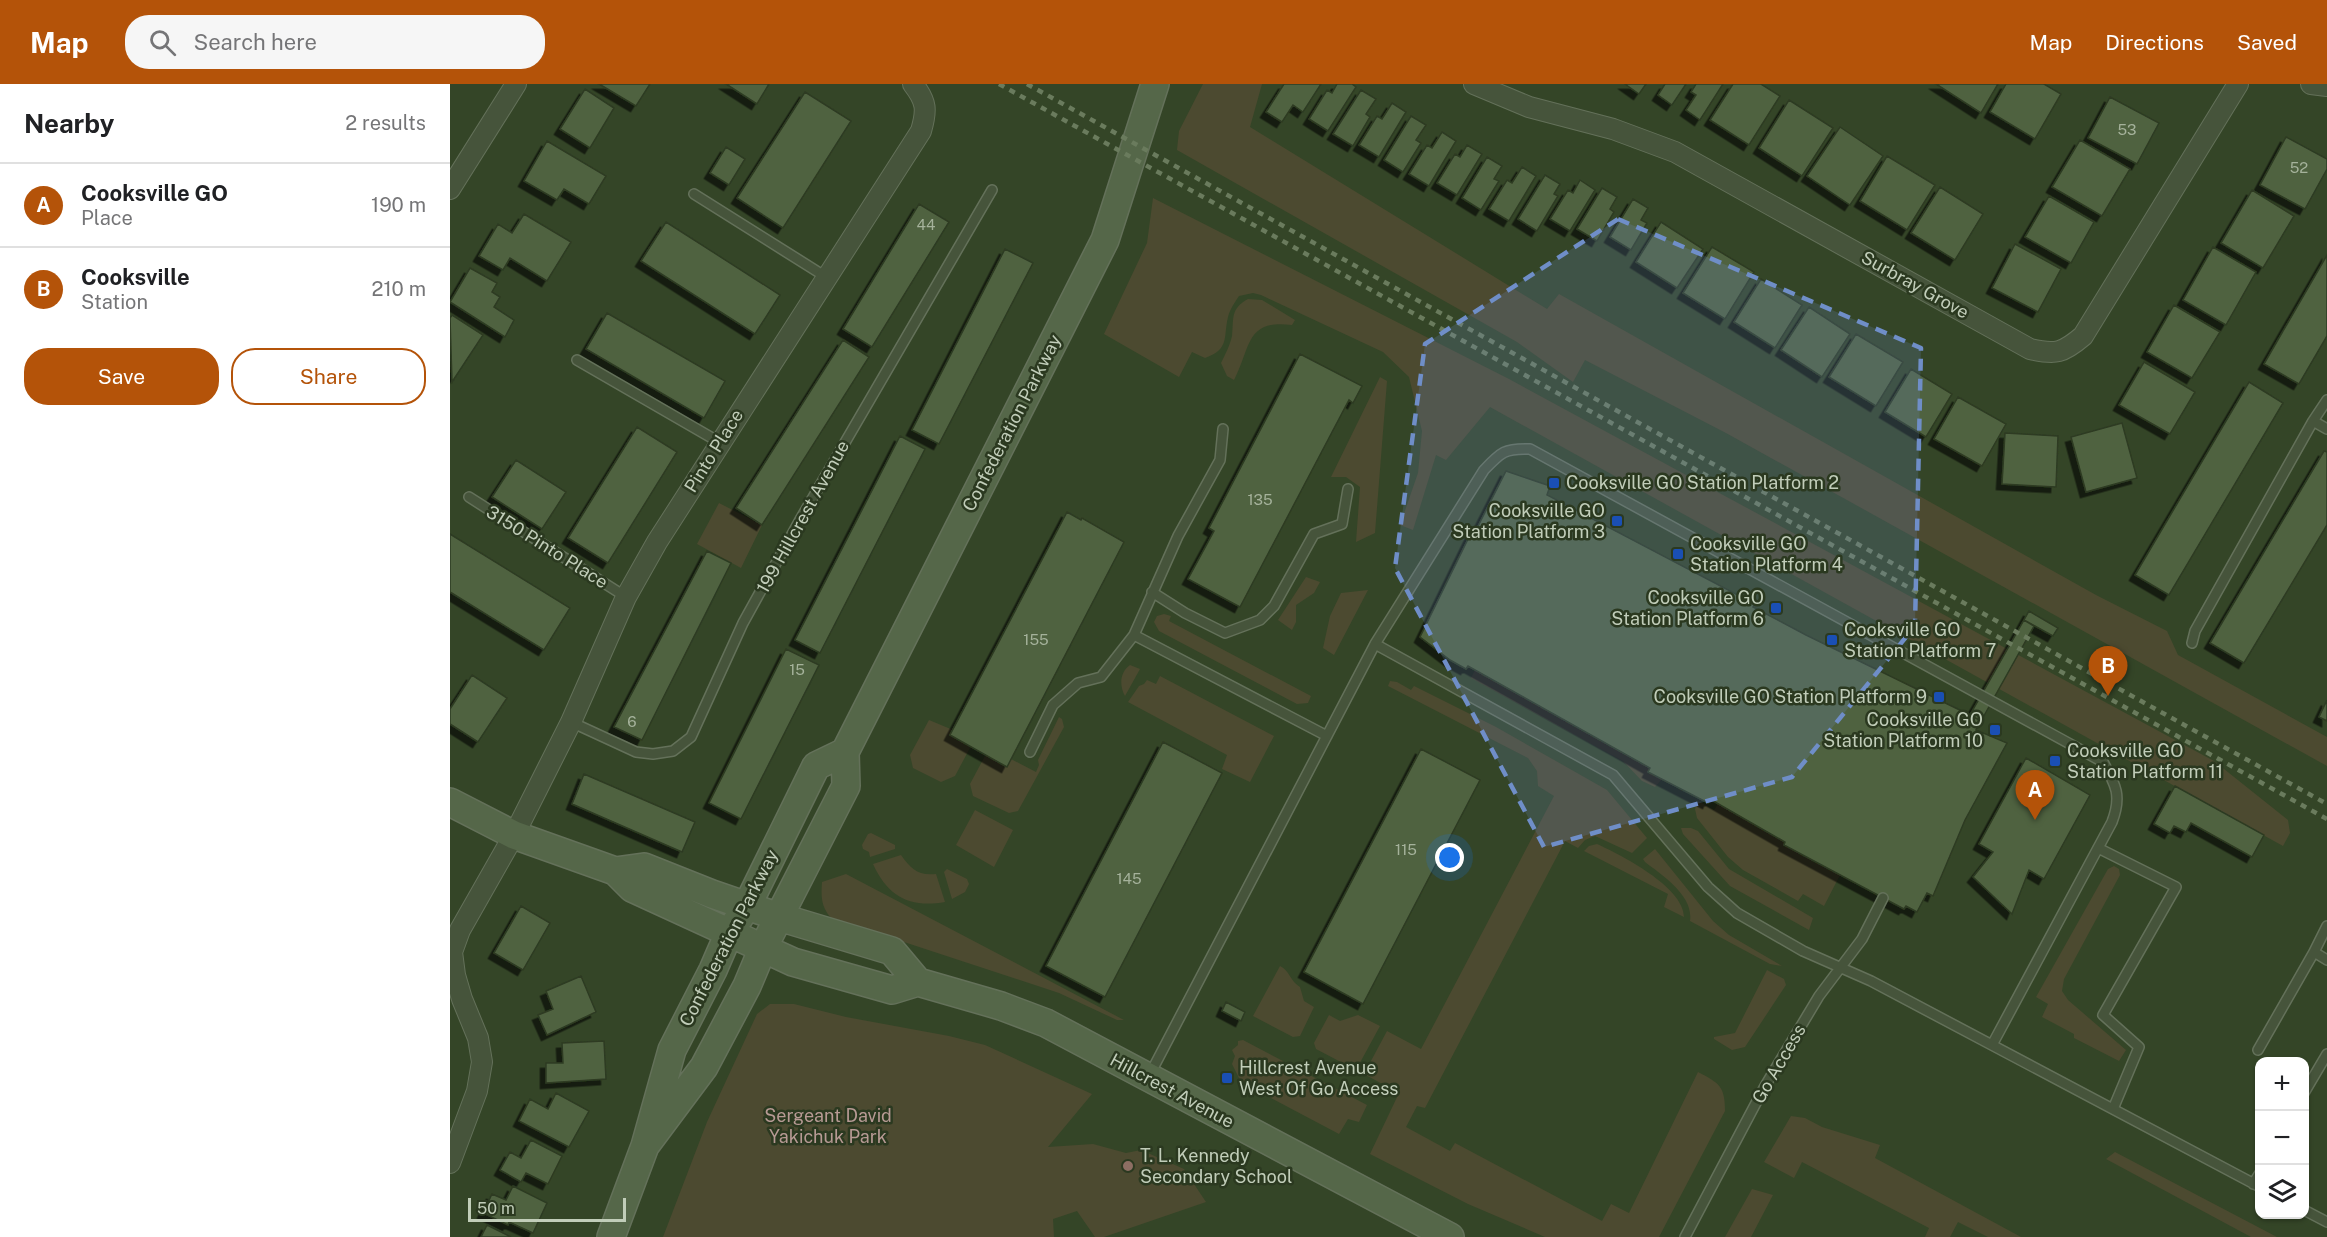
<!DOCTYPE html>
<html lang="en">
<head>
<meta charset="utf-8">
<style>
  :root { --surface:#fff; --page:#f6f6f6; --text:#202124; --muted:#757577; --line:#e0e0e0; --accent:#b45309 }
  body { margin:0; font-family:"Public Sans",sans-serif; background:var(--page); color:var(--text) }
  .controls { position:absolute; right:18px; bottom:18px; display:grid; overflow:hidden; border-radius:12px; box-shadow:0 2px 4px #0004 }
  .controls button { width:54px; height:54px; display:grid; place-items:center; padding:0; border:0; border-bottom:2px solid var(--line); background:var(--surface); color:var(--text); font:30px sans-serif }
  .scale { position:absolute; left:18px; bottom:15px; width:158px; box-sizing:border-box; padding-left:6px; border:3px solid #c1cdb9; border-top:0; font-size:16px; line-height:21px; white-space:nowrap; color:#c1cdb9; -webkit-text-stroke:4px #2b3920; paint-order:stroke }
  .you { position:absolute; left:1000px; top:774px; width:21px; height:21px; margin:-15px; border:4px solid #fff; border-radius:50%; background:#1a73e8; box-shadow:0 0 0 9px #1a73e833 }
  .badge { display:grid; place-items:center; width:39px; height:39px; border-radius:50%; background:var(--accent); color:#fff; font-size:20px; font-weight:700 }
  .pin { position:absolute; translate:-50% -50px; filter:drop-shadow(0 2px 3px #0008) }
  .pin::after { content:''; position:absolute; top:32px; width:21px; height:18px; background:inherit; clip-path:polygon(0 0,100% 0,50% 100%) }
  .list { margin:0; padding:0; list-style:none }
  h2 { display:flex; justify-content:space-between; align-items:center; height:78px; margin:0; padding:0 24px; font-size:26px }
  h2 small { font-size:20px; font-weight:400; color:var(--muted) }
  .list li { display:grid; grid-template-columns:39px 1fr auto; gap:18px; align-items:center; box-sizing:border-box; height:84px; padding:0 24px; border-top:2px solid var(--line) }
  .list b { display:block; font-size:22px; white-space:nowrap }
  .list p { margin:0; font-size:20px; white-space:nowrap; color:var(--muted) }
  .list em { font-size:20px; font-style:normal; color:var(--muted) }
  .actions { display:flex; gap:12px; padding:18px 24px }
  .actions a { flex:1; padding:14px 0; border:2px solid var(--accent); border-radius:24px; text-align:center; font-size:21px; color:var(--accent) }
  .actions .main { background:var(--accent); color:#fff }
  .icon { flex:none; width:33px; height:33px; fill:none; stroke:currentColor; stroke-width:2; stroke-linecap:round; stroke-linejoin:round }
  .map { position:relative; flex:none; width:1877px; height:1153px; overflow:hidden }
  header { display:flex; align-items:center; gap:36px; box-sizing:border-box; height:84px; padding:0 30px; background:var(--accent); color:#fff }
  header strong { font-size:28px }
  nav { display:flex; gap:33px; margin-inline-start:auto; font-size:21px }
  .search { width:420px; height:54px; background:var(--page); display:flex; align-items:center; gap:15px; box-sizing:border-box; padding:0 21px; border-radius:24px; color:var(--muted); font-size:22px }
  main { display:flex }
  aside { flex:1; background:var(--surface) }
  .map>svg:first-child { display:block }
</style>
</head>
<body>
<header>
<strong>Map</strong>
<div class="search"><svg class="icon" aria-label="search" viewBox="0 0 24 24"><circle cx="10" cy="10" r="6"/><path d="M15 15l6 6"/></svg>Search here</div>
<nav><a>Map</a><a>Directions</a><a>Saved</a></nav>
</header>
<main>
<aside>
<h2>Nearby<small>2 results</small></h2>
<ul class="list">
<li><span class="badge">A</span><div><b>Cooksville GO</b><p>Place</p></div><em>190 m</em></li>
<li><span class="badge">B</span><div><b>Cooksville</b><p>Station</p></div><em>210 m</em></li>
</ul>
<div class="actions"><a class="main">Save</a><a>Share</a></div>
</aside>
<div class="map">
<svg width="1877" height="1153" viewBox="0 0 1877 1153">
  <defs>
    <filter id="shadow"><feDropShadow dx="-5.5" dy="5.5" stdDeviation="0" flood-color="#0009"/></filter>
  </defs>
  <rect width="100%" height="100%" fill="#344527"/>
  <path fill="#4c4a30" d="M753 0H812L800 43 1097 225 1109 210 1646 511 1717 547 1728 571 1877 653V682L1276 349 1135 276 1123 298 1067 258 727 66 729 47Z
    M703 114 1059 295 1764 677 1838 736 1840 749 1833 762 1040 323 996 376 986 371 963 446 950 441 968 389 972 347 959 293 933 268 811 211 803 209 789 212C785 218 780 225 778 233 773 254 780 265 755 274L742 268 729 293 654 250 697 159Z
    M798 215 812 216 845 236 842 241C795 235 801 264 784 296L777 292 771 279C775 271 780 261 782 252 784 234 780 225 798 215Z
    M930 293 937 297 925 449 906 458 910 403 896 393H881Z
    M269 419 312 441 291 484 247 460Z
    M856 493 870 498 864 509 846 521V538L842 546 828 536Z
    M918 506 884 571 873 564 880 532 891 509Z
    M714 530 721 532 719 537 861 612 858 619 847 620 709 547 704 538 707 532Z
    M680 581 690 585 675 612C669 601 670 588 680 581Z
    M1025 586 1200 684 1198 688 1212 695 1205 703 1192 697 1173 677 1021 594Z
    M710 592 824 652 800 698 772 685 777 671 678 618 689 602 694 600 697 596 706 600Z
    M940 597 947 598 961 606 964 602 1046 643 1157 706 1197 754 1182 769 1145 752 1135 756 1128 764 1115 757 975 1024 967 1022 956 1043 1000 1067 1005 1059 1152 1137 1161 1120 1179 1129 1248 988C1269 999 1275 1002 1275 1027L1209 1153H1095L1018 1120 920 1070 949 1009 914 990 937 947 971 965 1104 712 1088 702 1087 687 1078 674 938 602Z
    M609 633 612 635 614 643 568 727 559 729 523 712 520 700 536 670 538 673 556 683 561 675 586 688 589 681 588 676Z
    M479 636 503 646 521 662 505 692 491 698 463 684 460 671Z
    M1248 717 1264 726 1268 720 1335 758 1334 761 1390 791 1374 822 1353 810 1348 817 1293 786 1278 773 1247 734 1245 725Z
    M525 726 563 746 544 783 506 761Z
    M1231 744H1241L1248 747 1279 785 1363 834 1359 846 1280 802 1233 750Z
    M421 749 445 761V765L420 773 419 768 413 765 412 761 418 750Z
    M1147 760C1171 771 1234 803 1234 833L1214 823 1218 810 1134 767 1139 762Z
    M1205 765 1263 837 1279 851 1332 882 1320 880 1240 837C1244 812 1212 791 1195 778L1193 775Z
    M451 771C461 785 468 792 486 790L495 818C460 824 438 813 423 780Z
    M1664 782 1669 785 1670 791 1614 895 1612 907 1618 916 1676 966 1669 977 1624 954V950L1592 933 1598 920 1586 913 1658 785Z
    M497 785 517 795 519 800 515 808 502 815 494 788Z
    M396 790 674 936H667L609 909 381 834C371 822 371 813 372 798Z
    M830 882C840 887 840 897 850 903L854 917 864 923 850 952 843 953 803 932Z
    M1317 886 1334 895 1336 901 1295 963 1282 966 1264 955V953L1285 949Z
    M320 920H344L396 933 499 952 535 961 642 1010 598 1063 643 1060 676 1069 691 1066 734 1085 756 1118 654 1153H645L627 1127 603 1135 604 1153H213L257 1038 307 930Z
    M879 931 890 937 908 931 930 942 906 986 866 965 864 959Z
    M793 956 917 1021 909 1038 898 1035 889 1050 791 998 782 980 785 972 782 966 788 961V957Z
    M1341 1032 1355 1034 1372 1043 1430 1061 1425 1074 1571 1153H1538L1508 1138 1500 1153H1475L1479 1144 1352 1078 1344 1094 1314 1078Z
    M1665 1068 1827 1153H1801L1656 1075Z
    M1302 1105 1323 1111 1301 1153H1275Z"/>
  <path fill="#506241" stroke="#2d3b22" stroke-width="1.5" filter="url(#shadow)" d="M149 0H200L186 22Z
    M276 0H319L307 20Z
    M834 0H871L853 28 843 21 832 38 816 28Z
    M887 0H902L906 3 878 47 859 35 877 6 882 9Z
    M1175 0H1196L1189 10Z
    M1215 0H1236L1222 21 1208 11Z
    M1246 0H1273L1250 36 1236 26 1246 11 1241 8Z
    M1283 0H1311L1330 12 1299 61 1260 36Z
    M1486 0H1548L1531 29Z
    M1556 0H1594L1611 10 1585 55 1540 28Z
    M135 5 164 24 140 64 110 45Z
    M911 6 926 15 916 30 920 33 903 62 883 50Z
    M355 8 401 37 333 144 287 114Z
    M1660 13 1709 39 1687 80 1638 54Z
    M1339 16 1383 44 1352 92 1309 64Z
    M942 19 956 28 929 73 909 61 927 32 932 35Z
    M961 32 976 41 966 56 971 59 953 88 934 76Z
    M1390 43 1433 72 1400 121 1357 92Z
    M992 48 1006 57 979 102 959 90 977 61 982 64Z
    M1836 53 1877 75V85L1855 125 1810 101Z
    M1630 56 1680 85 1652 132 1602 103Z
    M97 57 156 92 139 120 114 105 107 116 74 97Z
    M1017 61 1032 70 1007 111 987 99 1005 70 1010 73Z
    M276 63 295 75 279 101 260 89Z
    M1437 72 1485 101 1457 146 1410 117Z
    M1037 73 1052 82 1044 95 1049 97 1031 126 1012 114Z
    M1072 83 1086 92 1059 137 1039 125 1057 96 1062 99Z
    M1095 91 1110 100 1104 110 1108 112 1087 147 1068 135Z
    M1130 96 1145 106 1120 147 1100 135 1118 106 1123 109Z
    M1490 103 1533 130 1505 176 1461 149Z
    M1152 104 1167 113 1160 125 1164 128 1147 157 1127 145Z
    M1802 106 1844 132 1813 184 1771 159Z
    M1599 112 1644 138 1621 179 1575 153Z
    M1183 115 1198 124 1191 136 1197 139 1181 166 1160 153Z
    M469 120 499 138 422 263 393 245Z
    M74 130 121 158 97 197 60 174 53 186 29 172 48 140 62 149Z
    M216 138 330 211 305 250 191 177Z
    M1211 138 1253 165 1227 204 1186 178Z
    M1565 160 1611 185 1588 228 1542 204Z
    M1262 163 1304 188 1275 235 1233 209Z
    M1763 163 1806 188 1776 241 1733 216Z
    M555 165 583 179 489 360 462 346Z
    M1877 171V252L1849 300 1814 280Z
    M20 184 47 199 42 208 50 213 44 223 64 236 55 253 0 218Z
    M1311 195 1352 221 1325 264 1284 238Z
    M1724 221 1770 248 1742 294 1697 268Z
    M1359 223 1400 250 1372 293 1331 266Z
    M157 229 275 297 254 334 136 265Z
    M2 231 33 251 2 298 0 234Z
    M1406 250 1453 278 1426 322 1379 293Z
    M393 256 419 273 312 441 286 424Z
    M850 270 912 302 903 319 899 316 790 523 738 495 764 447 759 444Z
    M1694 278 1745 308 1720 350 1669 321Z
    M1461 285 1502 310 1476 353 1435 328Z
    M1799 298 1833 319 1719 511 1685 491Z
    M1508 313 1556 340 1532 382 1484 355Z
    M1672 339 1687 394 1636 408 1621 353Z
    M187 343 227 368 158 479 118 454Z
    M1555 349 1608 352 1606 403 1552 400Z
    M450 352 475 365 370 569 345 556Z
    M1874 367 1877 368V441L1794 579 1760 559Z
    M66 376 116 408 92 445 42 413Z
    M1056 387 1100 402 1097 411 1305 520 1303 523 1356 551 1520 631 1531 637 1526 646 1557 659 1515 736 1483 812 1477 809 1467 828 1456 822 1454 825 1334 761 1335 758 1260 715 1258 719 1198 688 1200 684 1018 582 1016 585 1000 576 970 553 1023 445 1026 446Z
    M617 428 631 436 632 434 674 458 557 683 500 651Z
    M0 450 120 524 94 566 0 508Z
    M257 467 281 479 192 656 164 643Z
    M1579 527 1608 544 1603 552 1574 536Z
    M1574 536 1584 542 1531 637 1520 631Z
    M336 565 369 581 291 735 259 719Z
    M22 591 57 614 28 658 0 640V625Z
    M1877 616V637L1869 633Z
    M713 658 772 689 655 913 596 882Z
    M971 665 1030 696 913 920 854 888Z
    M1576 674 1640 711 1594 795 1579 786 1562 830 1523 793 1543 768 1529 760Z
    M134 690 245 738 232 768 122 720Z
    M1725 702 1814 751 1802 773 1741 739 1736 748 1724 742 1720 749 1704 740Z
    M71 822 100 839 73 886 44 869Z
    M131 892 146 928 97 951 88 931 103 925 96 907Z
    M776 918 795 928 791 937 772 927Z
    M154 957 156 995 96 999V979H113L112 959Z
    M106 1009 139 1027 119 1063 69 1037 80 1015 98 1025Z
    M81 1056 112 1072 98 1100 76 1089 71 1098 50 1086 60 1068 71 1074Z
    M63 1102 97 1119 83 1149 59 1138 58 1141 33 1129 42 1110 56 1116Z
    M37 1141 61 1153H31Z"/>
  <g fill="none" stroke-linecap="round" stroke-linejoin="round">
    <g stroke="#64715a" stroke-width="12">
      <path id="lane" d="M244 110 376 193
        M127 276 269 358
        M1863 337 1877 345
        M19 413 176 513
        M702 508 735 529 775 549 810 536 824 522 864 450 892 440 898 405
        M684 551 877 652
        M1742 559 1745 547 1863 337 1877 316
        M925 560 1163 691 1258 803 1287 829 1353 867 1421 897 1810 1103
        M121 638 186 668 203 670 223 667 241 653 293 539 351 434 542 106
        M580 668 603 621 628 599 651 593 684 551 728 452 770 376 773 345
        M1648 764 1726 803 1653 931 1689 963 1663 1025
        M1864 868 1877 842
        M1808 966 1864 868 1877 876
        M699 992 925 560 1034 386C1051 368 1055 364 1080 365L1653 678C1666 701 1672 712 1662 738L1542 961
        M1854 1009 1877 970
        M1803 1100 1810 1089
        M1854 1126 1877 1138
        M1235 1153 1315 1002 1369 912 1412 855 1433 814"/>
    </g>
    <g stroke="#64715a" stroke-width="22">
      <path id="street" d="M1024 0 1079 23 1163 45 1225 68 1580 265C1606 271 1613 269 1633 252L1788 0
        M1861 0 1877 2
        M0 105 66 0
        M0 1079 27 1007 32 978 28 954 12 915 5 891 2 868 10 846 64 751 121 638 176 513 207 458 471 47C477 26 477 18 463 0"/>
    </g>
    <g stroke="#64715a" stroke-width="30">
      <path id="secondary" d="M0 718 64 751 165 787 182 804 343 878 442 906 468 898 551 922 596 939 1000 1153
        M165 787 194 783 262 810 329 833 442 867 468 898
        M195 1062 254 983 297 902 313 864 396 702 395 668 655 156 705 0
        M161 1153 195 1062 222 966 263 886 279 849 297 822 366 682 395 668"/>
    </g>
    <use href="#lane" stroke="#46543b" stroke-width="9"/>
    <use href="#street" stroke="#46543b" stroke-width="20"/>
    <use href="#secondary" stroke="#556749" stroke-width="27"/>
    <path stroke="#6a7b5d" stroke-width="4.5" stroke-dasharray="6 6" stroke-linecap="butt" d="M549 0 1877 735
      M577 0 1877 720"/>
  </g>
  <path fill="#6f8ec8" fill-opacity="0.2" stroke="#6f8ec8" stroke-width="4.5" stroke-dasharray="12 8" stroke-linejoin="round" d="M1168 135 1471 264 1465 542 1342 693 1094 763 945 484 975 260Z"/>
  <g fill="#1a4fb4" stroke="#2b3920" stroke-width="2">
    <rect x="1098" y="393" width="12" height="12" rx="3"/>
    <rect x="1161" y="431" width="12" height="12" rx="3"/>
    <rect x="1222" y="464" width="12" height="12" rx="3"/>
    <rect x="1320" y="518" width="12" height="12" rx="3"/>
    <rect x="1376" y="550" width="12" height="12" rx="3"/>
    <rect x="1483" y="607" width="12" height="12" rx="3"/>
    <rect x="1539" y="640" width="12" height="12" rx="3"/>
    <rect x="1599" y="671" width="12" height="12" rx="3"/>
    <rect x="771" y="988" width="12" height="12" rx="3"/>
  </g>
  <circle fill="#8d6e63" stroke="#2b3920" stroke-width="2" cx="678" cy="1082" r="6"/>
  <g text-anchor="middle" stroke-width="5" stroke-linejoin="round" paint-order="stroke">
    <g font-size="15" fill="#a5b29b">
      <text x="1677" y="51">53</text>
      <text x="1849" y="89">52</text>
      <text x="476" y="146">44</text>
      <text x="810" y="421">135</text>
      <text x="586" y="561">155</text>
      <text x="347" y="591">15</text>
      <text x="182" y="643">6</text>
      <text x="956" y="771">115</text>
      <text x="679" y="800">145</text>
    </g>
    <g font-size="18" fill="#c1cdb9" stroke="#2b3920">
      <text transform="translate(1465 201) rotate(29)" y="6">Surbray Grove</text>
      <text transform="translate(562 339) rotate(-63)" y="6">Confederation Parkway</text>
      <text transform="translate(264 367) rotate(-58)" y="6">Pinto Place</text>
      <text transform="translate(353 433) rotate(-61)" y="6">199 Hillcrest Avenue</text>
      <text transform="translate(97 463) rotate(32)" y="6">3150 Pinto Place</text>
      <text transform="translate(279 854) rotate(-63)" y="6">Confederation Parkway</text>
      <text transform="translate(1329 980) rotate(-60)" y="6">Go Access</text>
      <text transform="translate(722 1007) rotate(28)" y="6">Hillcrest Avenue</text>
    </g>
    <g font-size="18" fill="#c1cdb9" stroke="#2b3920" text-anchor="start">
      <text x="1116" y="405">Cooksville GO Station Platform 2</text>
      <text x="1155" y="433" text-anchor="end">Cooksville GO<tspan x="1155" dy="21">Station Platform 3</tspan></text>
      <text x="1240" y="466">Cooksville GO<tspan x="1240" dy="21">Station Platform 4</tspan></text>
      <text x="1314" y="520" text-anchor="end">Cooksville GO<tspan x="1314" dy="21">Station Platform 6</tspan></text>
      <text x="1394" y="552">Cooksville GO<tspan x="1394" dy="21">Station Platform 7</tspan></text>
      <text x="1477" y="619" text-anchor="end">Cooksville GO Station Platform 9</text>
      <text x="1533" y="642" text-anchor="end">Cooksville GO<tspan x="1533" dy="21">Station Platform 10</tspan></text>
      <text x="1617" y="673">Cooksville GO<tspan x="1617" dy="21">Station Platform 11</tspan></text>
      <text x="789" y="990">Hillcrest Avenue<tspan x="789" dy="21">West Of Go Access</tspan></text>
      <text x="690" y="1078">T. L. Kennedy<tspan x="690" dy="21">Secondary School</tspan></text>
    </g>
    <g font-size="18" fill="#b79a94" stroke="#2b3920">
      <text x="378" y="1038">Sergeant David<tspan x="378" dy="21">Yakichuk Park</tspan></text>
    </g>
  </g>
</svg>
<div class="controls">
<button>+</button>
<button>−</button>
<button><svg class="icon" aria-label="layers" viewBox="0 0 24 24"><path d="M12 4l9 5-9 5-9-5zM3 14l9 5 9-5"/></svg></button>
</div>
<div class="scale">50 m</div>
<div class="you"></div>
<div class="pin badge" style="left:1585px;top:736px">A</div>
<div class="pin badge" style="left:1658px;top:612px">B</div>
</div>
</main>
</body>
</html>
